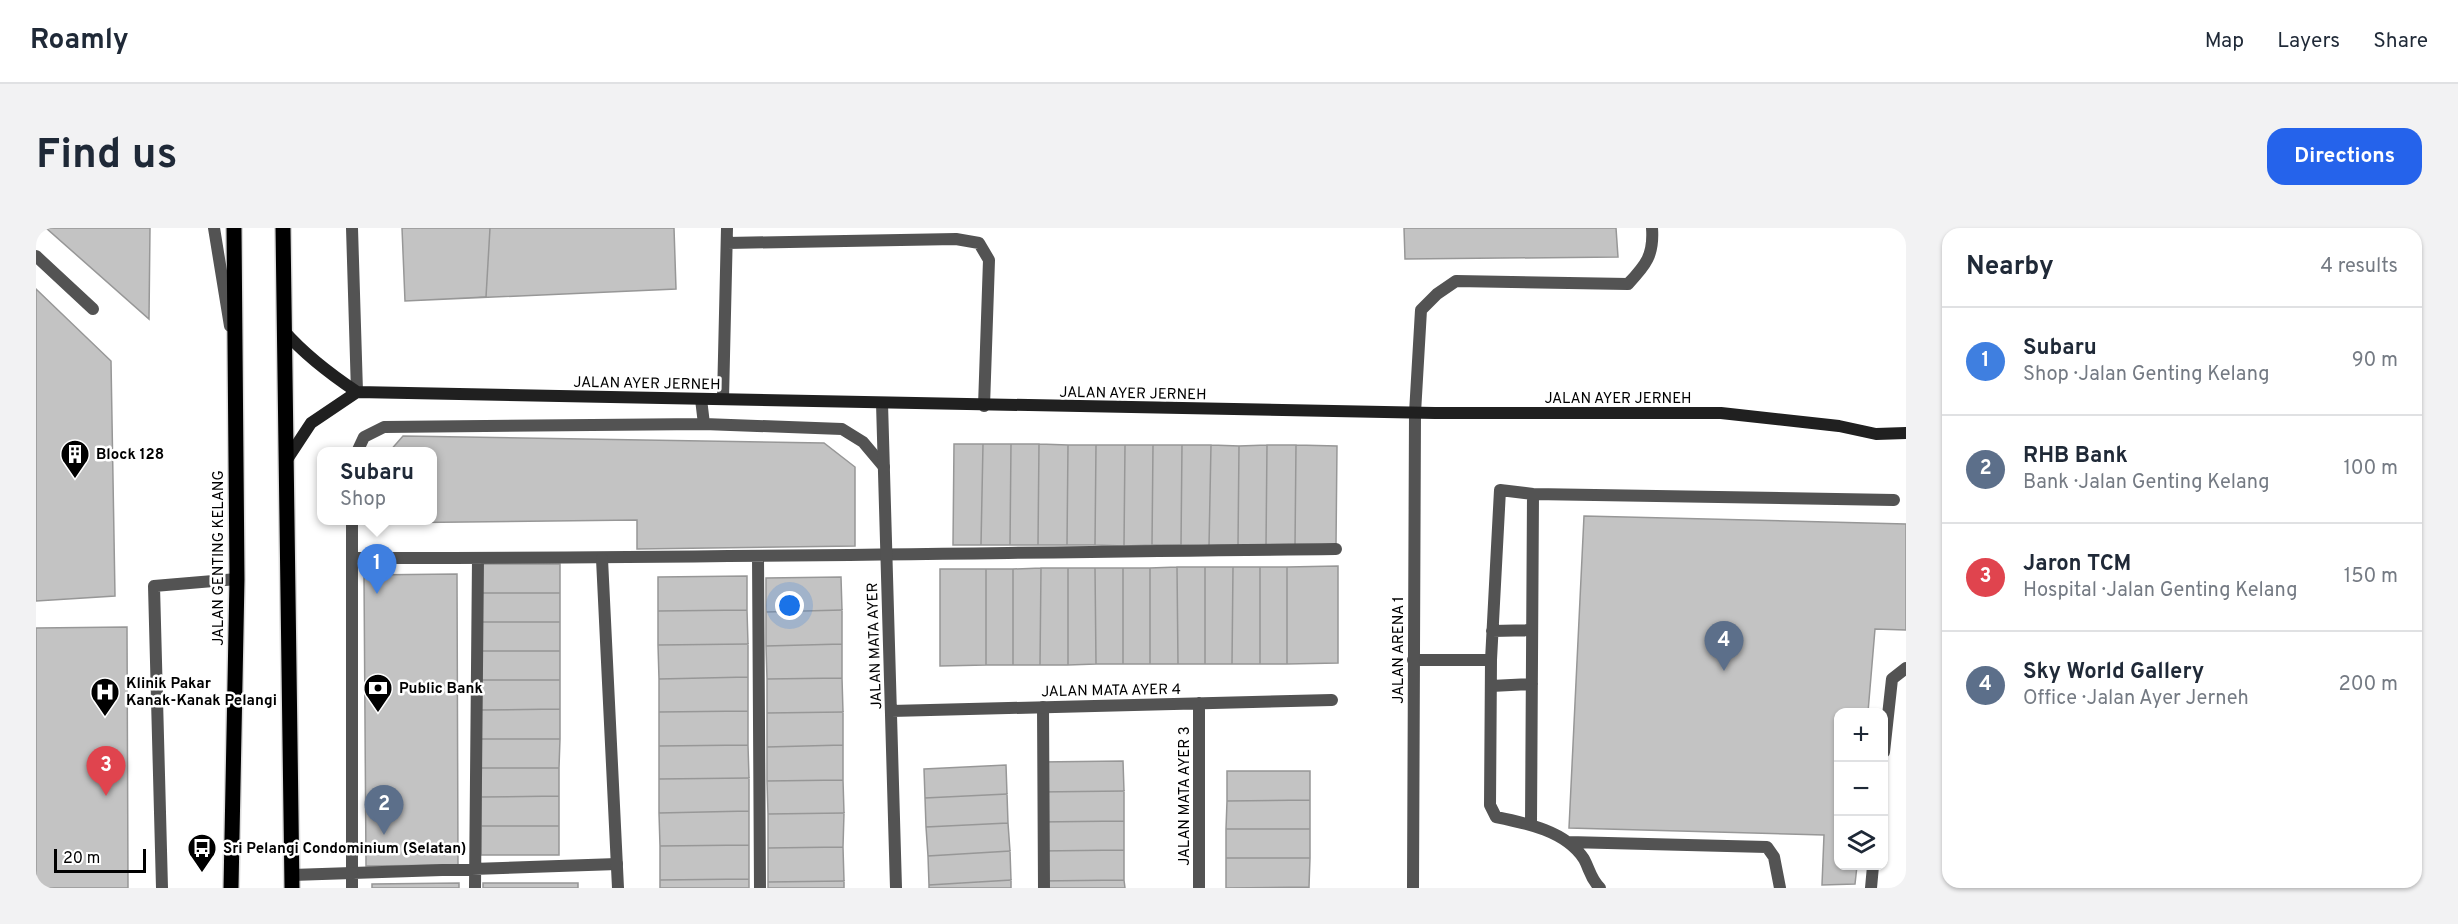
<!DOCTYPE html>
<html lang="en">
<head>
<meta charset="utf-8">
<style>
  :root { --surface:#fff; --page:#f2f2f3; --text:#1f2937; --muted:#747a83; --line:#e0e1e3; --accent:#2563eb }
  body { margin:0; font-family:Overpass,sans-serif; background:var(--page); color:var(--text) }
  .controls { position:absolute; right:18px; bottom:18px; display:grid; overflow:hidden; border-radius:12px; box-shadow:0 2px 4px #0004 }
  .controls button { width:54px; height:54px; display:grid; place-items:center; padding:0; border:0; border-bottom:2px solid var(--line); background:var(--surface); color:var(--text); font:30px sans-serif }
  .scale { position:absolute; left:18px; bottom:15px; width:92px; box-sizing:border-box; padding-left:6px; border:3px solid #000; border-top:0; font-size:16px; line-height:21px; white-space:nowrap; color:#000; -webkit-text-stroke:4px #fff; paint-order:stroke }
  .you { position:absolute; left:754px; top:378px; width:21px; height:21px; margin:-15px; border:4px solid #fff; border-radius:50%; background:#1a73e8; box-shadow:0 0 0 9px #1a73e833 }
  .badge { display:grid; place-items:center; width:39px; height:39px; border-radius:50%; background:var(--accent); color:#fff; font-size:20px; font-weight:700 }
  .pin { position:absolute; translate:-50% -50px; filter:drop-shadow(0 2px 3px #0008) }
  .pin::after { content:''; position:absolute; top:32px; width:21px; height:18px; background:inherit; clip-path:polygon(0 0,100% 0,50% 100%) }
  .popup { position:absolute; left:281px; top:219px; width:120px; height:78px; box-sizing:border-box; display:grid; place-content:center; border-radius:12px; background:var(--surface); filter:drop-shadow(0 2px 4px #0005); font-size:20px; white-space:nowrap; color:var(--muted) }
  .popup b { font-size:22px; color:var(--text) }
  .popup::after { content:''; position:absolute; left:50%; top:100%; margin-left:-12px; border:12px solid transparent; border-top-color:var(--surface) }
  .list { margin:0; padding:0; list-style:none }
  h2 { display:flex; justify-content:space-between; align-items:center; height:78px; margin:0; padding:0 24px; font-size:26px }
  h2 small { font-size:20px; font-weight:400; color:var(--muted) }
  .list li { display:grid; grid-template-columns:39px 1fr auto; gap:18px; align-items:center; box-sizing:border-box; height:108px; padding:0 24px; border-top:2px solid var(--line) }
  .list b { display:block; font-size:22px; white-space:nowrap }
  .list p { margin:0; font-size:20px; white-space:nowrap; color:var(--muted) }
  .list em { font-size:20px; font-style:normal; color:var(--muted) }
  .icon { flex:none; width:33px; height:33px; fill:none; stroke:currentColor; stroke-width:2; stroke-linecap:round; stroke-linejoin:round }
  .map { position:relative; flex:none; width:1870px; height:660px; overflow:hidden; border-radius:18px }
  header { display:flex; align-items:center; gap:36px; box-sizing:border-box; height:84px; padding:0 30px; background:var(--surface); border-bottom:2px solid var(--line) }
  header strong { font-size:28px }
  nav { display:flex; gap:33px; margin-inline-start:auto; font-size:21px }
  .intro { display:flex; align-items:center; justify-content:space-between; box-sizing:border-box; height:144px; padding:0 36px }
  h1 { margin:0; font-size:42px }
  .button { padding:15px 27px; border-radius:18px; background:var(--accent); color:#fff; font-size:21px; font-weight:700 }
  main { display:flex; gap:36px; padding:0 36px }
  aside { flex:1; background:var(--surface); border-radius:18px; box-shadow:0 2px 4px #0004 }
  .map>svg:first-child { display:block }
</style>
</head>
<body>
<header>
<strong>Roamly</strong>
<nav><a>Map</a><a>Layers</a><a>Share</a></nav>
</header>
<div class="intro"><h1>Find us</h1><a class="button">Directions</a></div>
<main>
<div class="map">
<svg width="1870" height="660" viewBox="0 0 1870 660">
  <rect width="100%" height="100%" fill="#fff"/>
  <path fill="#c3c3c3" stroke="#979797" stroke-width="1.5" d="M10 0H114L113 91Z
    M366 0H638L640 61 369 73Z
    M366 0H454L450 69 369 73Z
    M1368 0H1580L1582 29 1369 31Z
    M0 61 75 133 79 368 0 373Z
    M367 208 788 215 819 239V318L601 321V292L339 295V292H397V224H353Z
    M918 216H947L945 317H917Z
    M947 216H975L974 317H945Z
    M975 216H1003L1002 317H974Z
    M1003 216 1032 217 1031 317H1002Z
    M1032 217H1060L1059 317H1031Z
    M1060 217H1089L1088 318 1059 317Z
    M1089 217H1117L1116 317 1088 318Z
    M1117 217H1146L1145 317H1116Z
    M1146 217H1175L1173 318 1145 317Z
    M1175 217 1203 218 1202 318H1173Z
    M1231 217 1230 318H1202L1203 218Z
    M1231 217H1260L1259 318H1230Z
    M1260 217 1301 218 1300 318H1259Z
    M1548 288 1870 296V402L1839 401 1832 484H1802V638H1821L1819 656 1786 657 1788 607 1533 600Z
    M446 336H524V365H446Z
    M1302 338V435L1251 436V339Z
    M1141 339H1169V436H1142Z
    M1141 339 1142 436H1114V340Z
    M1169 339H1197L1196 436H1169Z
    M1197 339H1224V436H1196Z
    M1224 339H1251V436H1224Z
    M1005 340H1032V437H1004Z
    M1005 340 1004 437H977V341Z
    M1032 340H1059L1060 436 1032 437Z
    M1059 340H1087V436H1060Z
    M1087 340H1114V436H1087Z
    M904 341H950V437L904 438Z
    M950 341H977V437H950Z
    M421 346 422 637 330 638 328 347Z
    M711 348V382L622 383V349Z
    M805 349 806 382 730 384V350Z
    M446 365H524V394H446Z
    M711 382 712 416 622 417V383Z
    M806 382V416L730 418V384Z
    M446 394H524V423H446Z
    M91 399 92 660H0V400Z
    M712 416V449L623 451 622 417Z
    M806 416V450L731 451 730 418Z
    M446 423H524V452H445Z
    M712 449V483L623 484V451Z
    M806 450 807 484 731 485V451Z
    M445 452H524V481L445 482Z
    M524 481V511H445V482Z
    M712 483V517L623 518V484Z
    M807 484V517L731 519V485Z
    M445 511H524L523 540H445Z
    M712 517 713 550 623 551V518Z
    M807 517V552L731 553V519Z
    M1087 533 1088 563 1003 564V534Z
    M970 537 971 566 889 570 888 541Z
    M445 540H523V568L445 569Z
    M1191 543H1274V572L1191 573Z
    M713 550V583L623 585V551Z
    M807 552 808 585 732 586 731 553Z
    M1088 563V593L1003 594V564Z
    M971 566 972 595 890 599 889 570Z
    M523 568V598H445V569Z
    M1274 572V601H1190L1191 573Z
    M713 583V617L624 618 623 585Z
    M808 585 807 619 732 620V586Z
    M1088 593V622L1004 623 1003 594Z
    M972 595 974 623 892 628 890 599Z
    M445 598H523V627H445Z
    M1190 601H1274V630H1190Z
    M713 617V651L624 652V618Z
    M807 619 808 653 732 654V620Z
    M1088 622V652L1004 653V623Z
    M974 623 975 652 893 657 892 628Z
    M1190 630H1274L1273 659 1190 660Z
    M713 651V660H624V652Z
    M975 652V660H893V657Z
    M1088 652 1089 660H1004V653Z
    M808 653V660H732V654Z
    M423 655V660H336V656Z
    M447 655H542V660H447Z
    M1273 659V660H1190Z"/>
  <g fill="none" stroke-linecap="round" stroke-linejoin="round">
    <g stroke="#dbdbdb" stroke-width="18">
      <path id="primary" d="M247 0 256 660
        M195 660 201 351 198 0"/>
    </g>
    <path stroke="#535353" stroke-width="12" d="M316 0 321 164
      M691 15 920 11 943 15 953 32 948 178
      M0 28 57 81
      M665 171 668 196
      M687 171 691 0
      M1379 185 1385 82 1401 66 1420 53 1592 56C1610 37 1618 27 1616 0
      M321 224 328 209 348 199 668 196 806 201 827 214 848 239
      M722 328 724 660
      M316 330C644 331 972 324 1300 321
      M1456 403 1495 402
      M1377 432H1455
      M1455 458 1496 456
      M1007 479 1008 660
      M1848 524 1856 451 1870 440
      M1495 596 1497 266
      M1532 614 1731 619 1738 629 1744 660
      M316 645 581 636
      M316 660V292
      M439 660 442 330
      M1564 660C1554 650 1554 642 1548 631 1530 603 1490 595 1460 589L1454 577 1455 432 1464 262 1497 266 1858 272
      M1835 660 1837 638"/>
    <path stroke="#535353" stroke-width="12" d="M178 0 194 98
      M846 175 860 660
      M566 331 582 660
      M855 483 1296 472
      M256 647 316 645
      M126 660 118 358 201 351
      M1163 660V475
      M1377 660 1379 185"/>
    <path stroke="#202020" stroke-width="12" d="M248 103C270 128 294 146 321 164L1399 185H1685L1803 198 1840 206 1870 205
      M250 233 275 195 321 164"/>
    <use href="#primary" stroke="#000" stroke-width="15"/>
  </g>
  <defs>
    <g id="building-pin" transform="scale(1.5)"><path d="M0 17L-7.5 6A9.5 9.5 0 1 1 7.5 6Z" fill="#000" stroke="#fff"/><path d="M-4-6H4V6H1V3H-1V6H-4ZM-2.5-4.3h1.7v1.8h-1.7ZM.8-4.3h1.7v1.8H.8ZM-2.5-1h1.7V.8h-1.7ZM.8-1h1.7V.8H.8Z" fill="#fff"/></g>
    <g id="bank-pin" transform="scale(1.5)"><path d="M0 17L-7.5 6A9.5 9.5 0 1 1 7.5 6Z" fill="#000" stroke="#fff"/><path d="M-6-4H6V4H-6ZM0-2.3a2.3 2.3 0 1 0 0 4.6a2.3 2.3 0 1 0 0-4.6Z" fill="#fff"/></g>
    <g id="hospital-pin" transform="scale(1.5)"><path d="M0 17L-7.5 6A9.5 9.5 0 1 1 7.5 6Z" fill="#000" stroke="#fff"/><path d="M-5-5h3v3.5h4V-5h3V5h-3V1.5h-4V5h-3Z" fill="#fff"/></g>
    <g id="bus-pin" transform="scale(1.5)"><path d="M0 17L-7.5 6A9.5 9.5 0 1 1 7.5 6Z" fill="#000" stroke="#fff"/><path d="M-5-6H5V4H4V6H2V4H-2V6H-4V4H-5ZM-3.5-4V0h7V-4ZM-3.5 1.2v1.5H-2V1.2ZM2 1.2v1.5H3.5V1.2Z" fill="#fff"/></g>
  </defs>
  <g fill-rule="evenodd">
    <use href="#building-pin" x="39" y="226"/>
    <use href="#bank-pin" x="342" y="460"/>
    <use href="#hospital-pin" x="69" y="464"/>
    <use href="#bus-pin" x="166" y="620"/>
  </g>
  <g text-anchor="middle" stroke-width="5" stroke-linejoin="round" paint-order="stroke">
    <g font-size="15" fill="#000" stroke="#fff">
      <text transform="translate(611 155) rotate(1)" y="5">JALAN AYER JERNEH</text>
      <text transform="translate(1097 165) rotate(1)" y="5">JALAN AYER JERNEH</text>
      <text x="1582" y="175">JALAN AYER JERNEH</text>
      <text transform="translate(182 330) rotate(-90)" y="5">JALAN GENTING KELANG</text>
      <text transform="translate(838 418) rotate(-92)" y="5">JALAN MATA AYER</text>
      <text transform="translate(1362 422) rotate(-90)" y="5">JALAN ARENA 1</text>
      <text transform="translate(1075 462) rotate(-1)" y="5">JALAN MATA AYER 4</text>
      <text transform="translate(1148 568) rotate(-90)" y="5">JALAN MATA AYER 3</text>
    </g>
    <g font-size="15" font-weight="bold" fill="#000" stroke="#fff" text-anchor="start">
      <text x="60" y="231">Block 128</text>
      <text x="90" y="460">Klinik Pakar<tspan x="90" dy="17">Kanak-Kanak Pelangi</tspan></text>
      <text x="363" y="465">Public Bank</text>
      <text x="187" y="625">Sri Pelangi Condominium (Selatan)</text>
    </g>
  </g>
</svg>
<div class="controls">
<button>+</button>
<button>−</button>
<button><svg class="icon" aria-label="layers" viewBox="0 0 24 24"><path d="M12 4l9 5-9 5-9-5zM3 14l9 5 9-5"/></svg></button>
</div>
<div class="scale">20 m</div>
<div class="you"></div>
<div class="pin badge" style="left:341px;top:366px;background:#3f7fe0">1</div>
<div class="popup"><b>Subaru</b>Shop</div>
<div class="pin badge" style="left:348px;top:607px;background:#5c6f8a">2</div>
<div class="pin badge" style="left:70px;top:568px;background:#e0444e">3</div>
<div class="pin badge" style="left:1688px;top:443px;background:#5c6f8a">4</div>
</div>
<aside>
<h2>Nearby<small>4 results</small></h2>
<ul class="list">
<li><span class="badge" style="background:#3f7fe0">1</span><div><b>Subaru</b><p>Shop · Jalan Genting Kelang</p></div><em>90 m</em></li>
<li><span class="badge" style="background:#5c6f8a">2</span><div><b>RHB Bank</b><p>Bank · Jalan Genting Kelang</p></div><em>100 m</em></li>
<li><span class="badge" style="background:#e0444e">3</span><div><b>Jaron TCM</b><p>Hospital · Jalan Genting Kelang</p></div><em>150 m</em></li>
<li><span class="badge" style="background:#5c6f8a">4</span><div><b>Sky World Gallery</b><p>Office · Jalan Ayer Jerneh</p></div><em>200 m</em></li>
</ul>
</aside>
</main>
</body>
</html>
